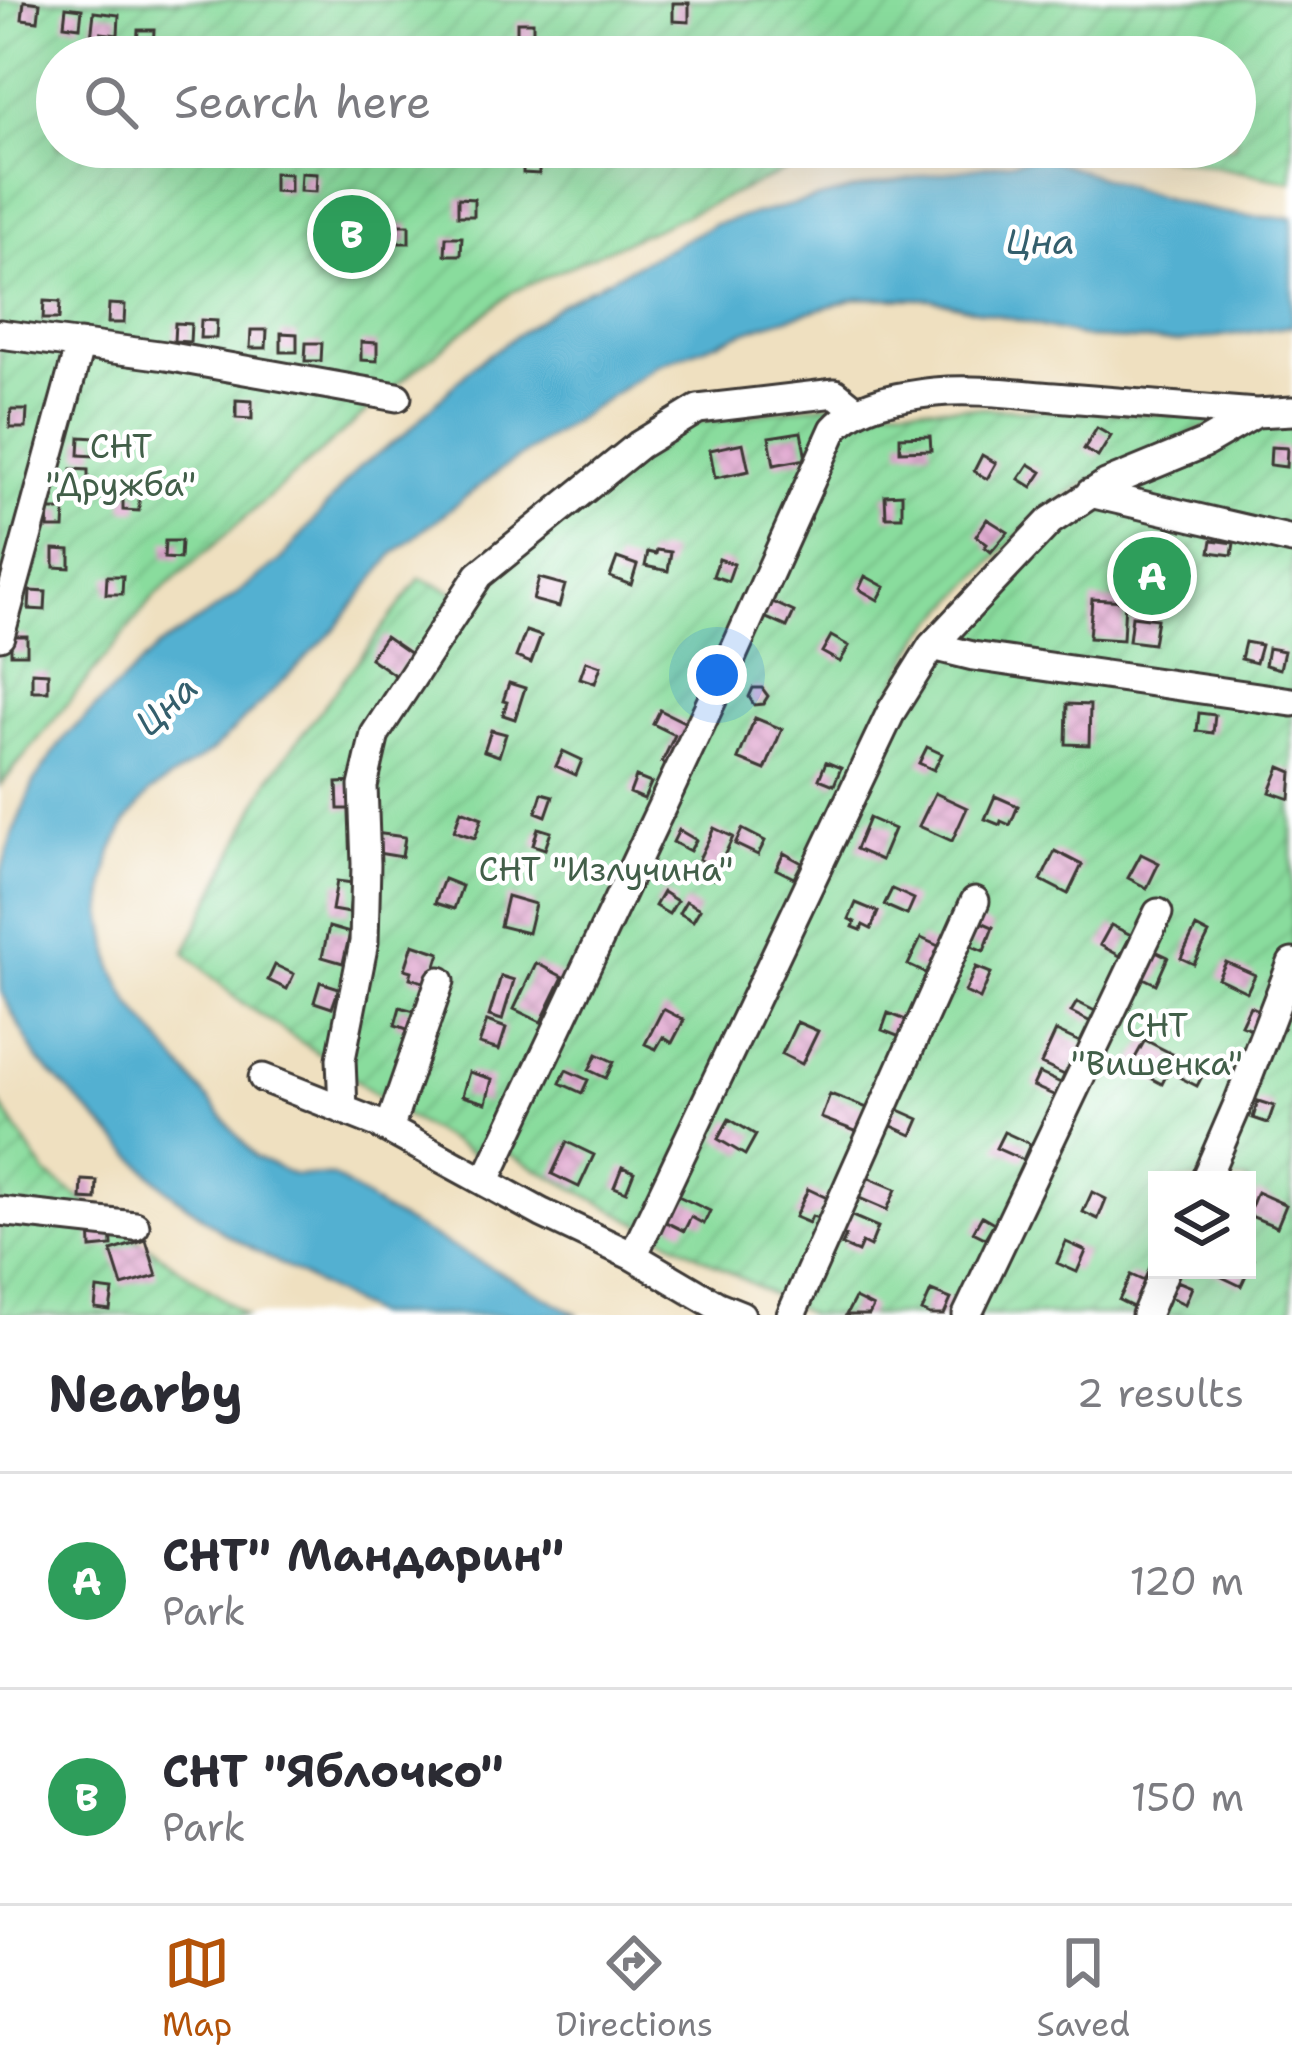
<!DOCTYPE html>
<html lang="en">
<head>
<meta charset="utf-8">
<style>
  :root { --surface:#fff; --page:#f7f7f7; --text:#2b2b33; --muted:#7c7c81; --line:#e1e1e2; --accent:#b45309 }
  body { margin:0; font-family:"Shantell Sans",sans-serif; background:var(--page); color:var(--text) }
  .controls { position:absolute; right:36px; bottom:36px; display:grid; overflow:hidden; border-radius:0px; box-shadow:0 12px 48px #0002 }
  .controls button { width:108px; height:108px; display:grid; place-items:center; padding:0; border:0; border-bottom:3px solid var(--line); background:var(--surface); color:var(--text); font:60px sans-serif }
  .you { position:absolute; left:717px; top:675px; width:42px; height:42px; margin:-30px; border:9px solid #fff; border-radius:50%; background:#1a73e8; box-shadow:0 0 0 18px #1a73e833 }
  .badge { display:grid; place-items:center; width:78px; height:78px; border-radius:50%; background:var(--accent); color:#fff; font-size:39px; font-weight:700 }
  .pin { position:absolute; translate:-50% -50%; border:6px solid #fff; box-shadow:0 3px 12px #0006 }
  .list { margin:0; padding:0; list-style:none }
  h2 { display:flex; justify-content:space-between; align-items:center; height:156px; margin:0; padding:0 48px; font-size:51px }
  h2 small { font-size:39px; font-weight:400; color:var(--muted) }
  .list li { display:grid; grid-template-columns:78px 1fr auto; gap:36px; align-items:center; box-sizing:border-box; height:216px; padding:0 48px; border-top:3px solid var(--line) }
  .list b { display:block; font-size:45px; white-space:nowrap }
  .list p { margin:0; font-size:39px; white-space:nowrap; color:var(--muted) }
  .list em { font-size:39px; font-style:normal; color:var(--muted) }
  .icon { flex:none; width:66px; height:66px; fill:none; stroke:currentColor; stroke-width:2; stroke-linecap:round; stroke-linejoin:round }
  .map { position:relative; flex:none; width:1292px; height:1315px; overflow:hidden }
  .search { position:absolute; background:var(--surface); box-shadow:0 12px 48px #0002; left:36px; right:36px; top:36px; height:132px; display:flex; align-items:center; gap:30px; box-sizing:border-box; padding:0 42px; border-radius:66px; color:var(--muted); font-size:45px }
  .sheet { height:588px; background:var(--surface) }
  nav { display:flex; justify-content:space-around; align-items:center; box-sizing:border-box; height:168px; border-top:3px solid var(--line); background:var(--surface); font-size:33px; color:var(--muted) }
  nav a { display:grid; justify-items:center; gap:6px }
  nav .on { color:var(--accent) }
  .map>svg:first-child { display:block }
</style>
</head>
<body>
<div class="map">
<svg width="1292" height="1315" viewBox="0 0 1292 1315">
  <defs>
    <pattern id="garden-furrows" width="10" height="10" patternUnits="userSpaceOnUse" patternTransform="scale(3)"><rect width="10" height="10" fill="#89dc9d"/><path d="M-1 1l2-2M0 10L10 0M9 11l2-2" fill="none" stroke="#76bc87"/></pattern>
    <pattern id="building-cross-hatch" width="8" height="8" patternUnits="userSpaceOnUse" patternTransform="scale(3)"><rect width="8" height="8" fill="#e2acd2"/><path d="M0 0l8 8M0 8l8-8" fill="none" stroke="#c193b4"/></pattern>
  </defs>
  <rect width="100%" height="100%" fill="#fff"/>
  <filter id="ink" filterUnits="userSpaceOnUse"><feTurbulence type="fractalNoise" baseFrequency=".00833" numOctaves="2"/><feDisplacementMap in="SourceGraphic" scale="24" xChannelSelector="R" yChannelSelector="G"/><feConvolveMatrix kernelMatrix="1 2 1 2 8 2 1 2 1" color-interpolation-filters="sRGB"/></filter>
  <filter id="wash" filterUnits="userSpaceOnUse"><feTurbulence type="fractalNoise" baseFrequency=".004" numOctaves="4" result="noise"/><feDisplacementMap in="SourceGraphic" scale="48" xChannelSelector="R" yChannelSelector="G"/><feGaussianBlur stdDeviation="2.7" result="paint"/><feColorMatrix in="noise" values="0 0 0 0 0 0 0 0 0 0 0 0 0 0 0 0 0 1.4 0 .05"/><feComposite in="paint" operator="in"/></filter>
  <g filter="url(#wash)">
    <rect width="100%" height="100%" fill="#efe0c0"/>
    <path fill="url(#garden-furrows)" stroke="#527c5c" stroke-width="3" fill-rule="evenodd" d="M0 0H1292V182L1119 147H1235V57H57V147H839L512 292 405 378 155 596 0 786Z
      M834 403 1226 417 1098 476 1043 509 922 635 872 726 1089 498 1264 424H1292V1315H810L494 1146 478 1157 401 1113 330 1061 238 1000 185 952 271 776 420 578 475 601 502 571 497 563 692 423ZM1157 1180H1247V1270H1157Z
      M0 1103 46 1174 245 1315H0Z"/>
    <path fill="#52b0d1" stroke="#376676" stroke-width="3" d="M1042 157C1118 182 1212 223 1292 217V326L1180 342 1089 338 931 299 858 298 763 325 657 365 500 470 394 553 334 630 212 751 150 792 126 822 112 851 106 879 103 913 113 968 130 1003 255 1157 295 1175 333 1176 385 1211 579 1315H373L224 1233 167 1190 38 1060 2 994 0 936 2 869 13 833 35 780 65 737 158 647 221 606 281 560 359 467 404 435 473 366 561 304 715 224 875 184Z"/>
    <g id="blocks">
      <path fill="url(#building-cross-hatch)" d="M24 1 40 3 38 21 22 19Z
        M673 3H689V22L673 21Z
        M66 7 82 9 80 27 64 25Z
        M94 12 119 15 118 35 101 33V40L91 39Z
        M517 22H533V41L517 40Z
        M138 30H154L153 48H137Z
        M523 155 539 156V174L523 173Z
        M274 173 290 174V192L274 191Z
        M301 173 317 174 316 192 300 191Z
        M458 198 474 199V216H458Z
        M393 225H409V243H393Z
        M446 237H462L461 255H445Z
        M44 301 60 302 59 319H43Z
        M109 304 125 305 124 323H108Z
        M201 320 217 321 216 338H200Z
        M175 323 191 324 190 342 174 341Z
        M251 330H267L266 348H250Z
        M281 333 297 334V352H281Z
        M361 342 377 343V361L361 360Z
        M306 343H322L321 361H305Z
        M236 400 252 401V419L236 418Z
        M11 410H27L26 428H10Z
        M1097 428 1111 436 1098 457 1084 449Z
        M801 432 806 459 774 465 769 437Z
        M930 436 931 450 900 451V437Z
        M80 437 96 438 95 456 79 455Z
        M743 443 749 471 715 478 710 450Z
        M1271 447 1287 448 1286 467 1270 465Z
        M982 455 996 463 987 479 974 471Z
        M1029 464 1042 472 1032 487 1019 479Z
        M72 469 88 470V488L72 487Z
        M123 492 139 493V511L123 510Z
        M902 494V517H886L885 495Z
        M49 510H65L64 528H48Z
        M987 519 1008 532 991 552 985 547 987 544 976 536Z
        M1212 540 1234 543 1232 555 1210 552Z
        M165 541H181L180 559 164 558Z
        M54 549 70 550V568L54 567Z
        M657 550 671 552 668 571 645 566 648 552 656 554Z
        M617 558 637 565 631 585 610 577Z
        M719 559 734 564 728 581 713 576Z
        M107 576H123L122 594H106Z
        M865 576 885 587 878 600 859 589Z
        M539 578 565 585 559 607 533 600Z
        M30 591 46 592 45 610 29 609Z
        M764 598 794 612 787 627 757 614Z
        M1092 599 1125 601 1123 640 1089 638Z
        M1132 616 1157 619 1153 644 1129 641Z
        M526 631 541 636 531 663 516 657Z
        M11 636H27V654H11Z
        M385 636 411 654 396 676 370 658Z
        M831 636 849 646 840 662 822 652Z
        M1245 642 1261 645 1256 663 1241 659Z
        M1268 648 1284 651 1280 669 1265 665Z
        M586 661 601 666 595 683 580 678Z
        M32 672 48 673V691H32Z
        M509 683 525 688 515 719 503 715 507 702 503 701Z
        M753 688H762L768 696 763 704 754 705 749 697Z
        M1067 704 1090 705 1089 745 1066 744Z
        M660 710 694 727 674 768 662 762 675 735 653 724Z
        M1199 713 1215 715 1213 733 1197 731Z
        M755 718 782 729 765 770 738 759Z
        M491 730 506 734 499 756 484 751Z
        M927 747 942 754 934 770 919 763Z
        M563 751 582 760 576 775 556 766Z
        M826 762 841 768 834 785 819 779Z
        M1280 767 1292 772 1290 799 1270 792Z
        M636 777 651 783 644 799 630 793Z
        M355 782 356 809H338L337 783Z
        M542 793 553 796 546 816 536 812Z
        M935 793 967 808 952 841 919 826Z
        M995 796 1018 806 1010 825 1001 821 1000 825 985 819Z
        M461 810 482 818 475 838 454 831Z
        M869 818 894 829 881 860 856 849Z
        M538 828 551 832 545 849 533 845Z
        M714 828 733 837 713 879 699 872 704 862 699 859Z
        M742 829 765 841 758 855 735 844Z
        M679 830 696 840 690 851 673 842Z
        M375 833 405 837 402 857 372 852Z
        M1055 851 1082 865 1068 894 1041 880Z
        M784 853 802 863 794 878 776 869Z
        M1141 854 1159 863 1147 888 1128 878Z
        M444 879 462 886 454 909 435 903Z
        M337 881 353 883 349 913 332 910Z
        M892 889 914 899 907 915 884 905Z
        M663 892 677 901 669 914 655 906Z
        M507 896 535 904 528 933 500 926Z
        M686 901 700 909 693 921 679 913Z
        M856 903 878 912 871 929 863 925 861 930 853 927 855 922 849 919Z
        M979 921 993 927 984 951 969 945Z
        M1111 925 1131 935 1120 956 1100 945Z
        M329 927 350 933 343 963 322 957Z
        M1196 927 1209 934 1194 964 1181 958Z
        M921 938 945 949 932 976 908 965Z
        M413 944 440 953 430 984 410 978 412 971 405 969Z
        M1147 947 1168 957 1156 984 1135 974Z
        M1226 962 1255 975 1247 992 1218 978Z
        M536 963 563 977 541 1022 514 1009Z
        M275 965 294 974 287 989 268 980Z
        M976 967 991 973 980 999 965 992Z
        M501 976 514 980 502 1020 489 1016Z
        M320 982 339 988 332 1008 314 1002Z
        M1077 1002 1097 1012 1091 1022 1071 1012Z
        M1250 1006 1265 1013 1256 1031 1241 1025Z
        M400 1007 418 1012 413 1031 395 1025Z
        M663 1009 684 1020 672 1043 663 1037 656 1049 645 1044Z
        M888 1013 911 1022 905 1039 882 1030Z
        M487 1021 506 1028 499 1050 479 1044Z
        M797 1022 818 1031 802 1064 782 1054Z
        M1056 1031 1084 1044 1069 1077 1041 1064Z
        M1145 1040 1176 1056 1162 1084 1130 1067Z
        M597 1054 614 1062 606 1078 589 1070Z
        M1180 1058 1205 1071 1197 1086 1171 1073Z
        M566 1070 588 1080 582 1093 560 1083Z
        M469 1072 492 1079 486 1103 462 1096Z
        M1039 1073 1063 1084 1058 1097 1033 1086Z
        M830 1094 873 1110 863 1134 821 1118Z
        M1258 1101 1274 1106 1268 1123 1253 1118Z
        M890 1106 919 1119 912 1135 883 1122Z
        M729 1119 756 1135 745 1155 718 1139Z
        M1004 1132 1030 1144 1023 1160 996 1148Z
        M567 1142 594 1155 579 1187 552 1174Z
        M622 1167 634 1172 626 1192 614 1187Z
        M867 1177 896 1189 887 1210 859 1198Z
        M82 1180 97 1181 96 1200 81 1199Z
        M808 1189 827 1198 818 1218 812 1216 809 1223 795 1217Z
        M1092 1192 1106 1199 1098 1219 1083 1212Z
        M1257 1192 1286 1205 1277 1227 1248 1215Z
        M676 1195 710 1211 704 1224 691 1217 684 1231 664 1221Z
        M845 1213 878 1227 870 1247 862 1243 858 1252 842 1245 846 1236 837 1232Z
        M982 1216 994 1223 985 1238 973 1232Z
        M111 1224 112 1246 91 1248 90 1225Z
        M146 1240 157 1276 122 1286 111 1251Z
        M1066 1242 1086 1251 1077 1272 1057 1263Z
        M1247 1257 1253 1260 1241 1286 1207 1270H1247Z
        M1131 1275 1153 1285 1141 1311 1119 1300Z
        M1177 1281 1192 1287 1185 1304 1170 1297Z
        M97 1289 113 1291 110 1310 95 1308Z
        M931 1291 951 1299 944 1315H930L922 1311Z
        M855 1298 873 1307 869 1315H846Z"/>
    </g>
  </g>
  <g filter="url(#ink)">
    <use href="#blocks" fill-opacity="0" stroke="#3c3935" stroke-width="3"/>
    <g fill="none" stroke-linecap="round" stroke-linejoin="round">
      <g stroke="#3c3935" stroke-width="33">
        <path id="minor" d="M0 334 166 356 397 397
          M1090 493 1292 540
          M0 636 80 344
          M932 646 973 656 1292 702
          M263 1078 377 1123 542 1213 633 1256
          M343 1110 341 1059 364 942 366 864 363 786 375 734 479 575 639 445 698 409 835 393 856 410
          M389 1129 440 981
          M1205 1180 1237 1106 1292 963
          M485 1182 721 681 834 429C858 402 900 396 935 392 973 388 1016 394 1054 397 1121 402 1189 408 1256 413
          M0 1211 135 1226
          M741 1315 716 1305 633 1256 892 710 932 646 1050 521 1106 484 1203 444 1256 413 1292 411
          M791 1315 975 901
          M967 1315 1158 913
          M1146 1315 1165 1270"/>
      </g>
      <use href="#minor" stroke="#fff" stroke-width="27"/>
    </g>
  </g>
  <g text-anchor="middle" stroke-width="9" stroke-linejoin="round" paint-order="stroke">
    <g font-size="33" fill="#425f49" stroke="#fff">
      <text x="121" y="458">СНТ<tspan x="121" dy="38">"Дружба"</tspan></text>
      <text x="606" y="881">СНТ "Излучина"</text>
      <text x="1157" y="1037">СНТ<tspan x="1157" dy="38">"Вишенка"</tspan></text>
    </g>
    <g font-size="36" font-style="italic" fill="#345f6d" stroke="#fff">
      <text x="1040" y="254">Цна</text>
      <text transform="translate(166 705) rotate(-43)" y="13">Цна</text>
    </g>
  </g>
</svg>
<div class="controls">
<button><svg class="icon" aria-label="layers" viewBox="0 0 24 24"><path d="M12 4l9 5-9 5-9-5zM3 14l9 5 9-5"/></svg></button>
</div>
<div class="you"></div>
<div class="pin badge" style="left:1152px;top:576px;background:#2e9e5b">A</div>
<div class="pin badge" style="left:352px;top:234px;background:#2e9e5b">B</div>
<div class="search"><svg class="icon" aria-label="search" viewBox="0 0 24 24"><circle cx="10" cy="10" r="6"/><path d="M15 15l6 6"/></svg>Search here</div>
</div>
<section class="sheet">
<h2>Nearby<small>2 results</small></h2>
<ul class="list">
<li><span class="badge" style="background:#2e9e5b">A</span><div><b>СНТ&quot; Мандарин&quot;</b><p>Park</p></div><em>120 m</em></li>
<li><span class="badge" style="background:#2e9e5b">B</span><div><b>СНТ &quot;Яблочко&quot;</b><p>Park</p></div><em>150 m</em></li>
</ul>
</section>
<nav>
<a class="on"><svg class="icon" aria-label="map" viewBox="0 0 24 24"><path d="M3 6l6-2 6 2 6-2v14l-6 2-6-2-6 2zM9 4v14M15 6v14"/></svg>Map</a>
<a><svg class="icon" aria-label="directions" viewBox="0 0 24 24"><path d="M12 3l9 9-9 9-9-9zM9 14v-3h6M13 9l2 2-2 2"/></svg>Directions</a>
<a><svg class="icon" aria-label="saved" viewBox="0 0 24 24"><path d="M7 4h10v16l-5-4-5 4z"/></svg>Saved</a>
</nav>
</body>
</html>
